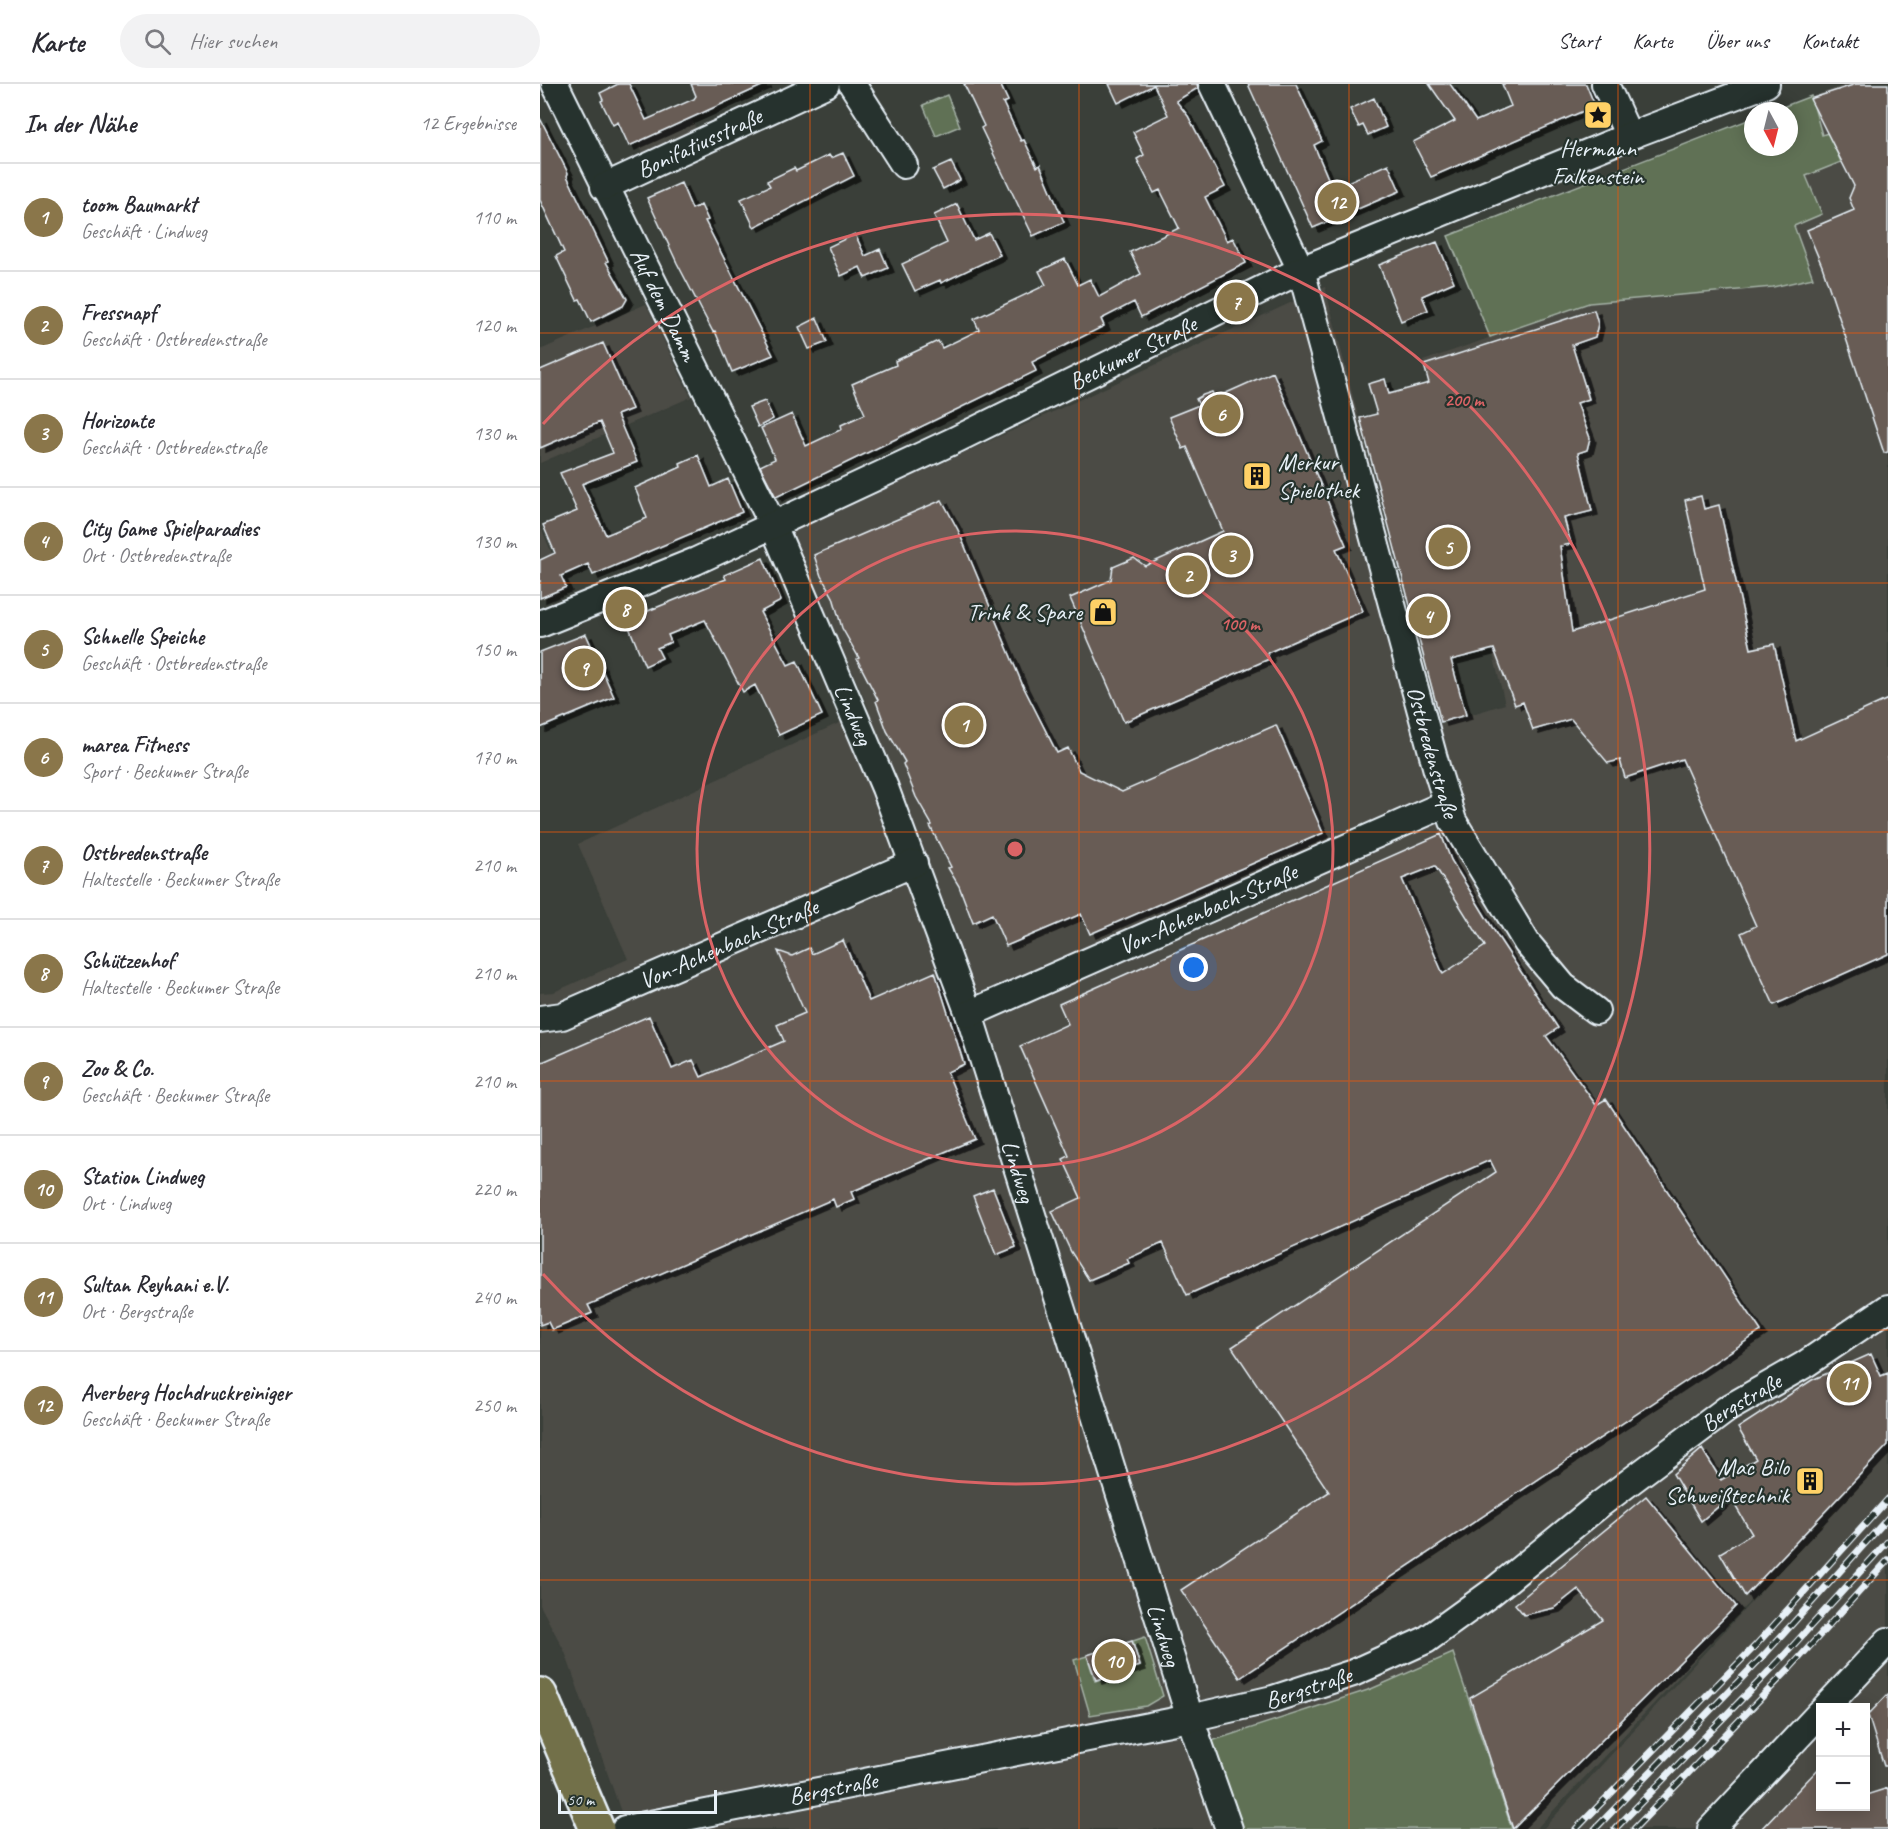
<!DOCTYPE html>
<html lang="de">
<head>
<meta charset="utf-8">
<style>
  :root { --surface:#fff; --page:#f2f2f3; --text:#2b2b33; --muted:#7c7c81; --line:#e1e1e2; --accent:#8a764a }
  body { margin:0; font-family:Caveat,sans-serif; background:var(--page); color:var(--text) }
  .controls { position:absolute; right:18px; bottom:18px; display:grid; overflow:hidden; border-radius:0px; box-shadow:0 3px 15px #0003 }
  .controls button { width:54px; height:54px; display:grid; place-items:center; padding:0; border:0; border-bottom:2px solid var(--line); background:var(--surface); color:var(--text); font:30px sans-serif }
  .compass { position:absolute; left:1204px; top:18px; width:54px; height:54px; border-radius:50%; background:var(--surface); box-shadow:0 3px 15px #0003; rotate:173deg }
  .scale { position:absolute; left:18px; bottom:15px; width:159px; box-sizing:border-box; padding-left:6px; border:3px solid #e8f1f8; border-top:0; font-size:16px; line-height:21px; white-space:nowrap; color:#e8f1f8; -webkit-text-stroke:4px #26332d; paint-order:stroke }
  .you { position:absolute; left:654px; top:884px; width:21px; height:21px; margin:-15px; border:4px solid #fff; border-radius:50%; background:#1a73e8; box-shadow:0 0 0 9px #1a73e833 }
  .badge { display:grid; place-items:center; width:39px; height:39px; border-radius:50%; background:var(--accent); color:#fff; font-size:20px; font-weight:700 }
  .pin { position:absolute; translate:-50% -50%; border:3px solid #fff; box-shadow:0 2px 6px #0006 }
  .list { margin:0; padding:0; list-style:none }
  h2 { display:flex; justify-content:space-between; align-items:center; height:78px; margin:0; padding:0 24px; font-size:26px }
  h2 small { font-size:20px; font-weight:400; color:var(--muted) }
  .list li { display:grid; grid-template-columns:39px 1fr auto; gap:18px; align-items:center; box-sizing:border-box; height:108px; padding:0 24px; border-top:2px solid var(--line) }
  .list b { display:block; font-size:22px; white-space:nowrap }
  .list p { margin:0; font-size:20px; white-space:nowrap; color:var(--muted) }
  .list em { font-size:20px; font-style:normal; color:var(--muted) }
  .icon { flex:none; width:33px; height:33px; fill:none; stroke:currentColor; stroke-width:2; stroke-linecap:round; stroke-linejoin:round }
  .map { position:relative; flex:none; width:1348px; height:1745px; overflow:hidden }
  header { display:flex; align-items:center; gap:36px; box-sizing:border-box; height:84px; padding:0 30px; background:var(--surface); border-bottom:2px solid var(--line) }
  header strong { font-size:28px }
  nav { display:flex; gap:33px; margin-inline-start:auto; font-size:21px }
  .search { width:420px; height:54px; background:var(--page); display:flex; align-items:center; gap:15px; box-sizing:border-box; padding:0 21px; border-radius:33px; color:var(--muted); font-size:22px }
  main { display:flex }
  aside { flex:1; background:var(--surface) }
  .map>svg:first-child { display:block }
</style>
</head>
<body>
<header>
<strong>Karte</strong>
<div class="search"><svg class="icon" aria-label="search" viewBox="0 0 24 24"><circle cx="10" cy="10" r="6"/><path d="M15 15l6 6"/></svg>Hier suchen</div>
<nav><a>Start</a><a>Karte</a><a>Über uns</a><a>Kontakt</a></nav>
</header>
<main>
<aside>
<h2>In der Nähe<small>12 Ergebnisse</small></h2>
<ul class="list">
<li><span class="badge">1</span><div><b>toom Baumarkt</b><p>Geschäft · Lindweg</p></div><em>110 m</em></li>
<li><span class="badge">2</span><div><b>Fressnapf</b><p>Geschäft · Ostbredenstraße</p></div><em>120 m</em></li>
<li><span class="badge">3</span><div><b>Horizonte</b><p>Geschäft · Ostbredenstraße</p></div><em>130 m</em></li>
<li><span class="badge">4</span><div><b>City Game Spielparadies</b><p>Ort · Ostbredenstraße</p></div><em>130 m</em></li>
<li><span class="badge">5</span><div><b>Schnelle Speiche</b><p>Geschäft · Ostbredenstraße</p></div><em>150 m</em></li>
<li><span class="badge">6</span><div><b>marea Fitness</b><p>Sport · Beckumer Straße</p></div><em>170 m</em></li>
<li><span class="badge">7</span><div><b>Ostbredenstraße</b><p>Haltestelle · Beckumer Straße</p></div><em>210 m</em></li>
<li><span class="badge">8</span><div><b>Schützenhof</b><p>Haltestelle · Beckumer Straße</p></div><em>210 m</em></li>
<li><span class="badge">9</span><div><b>Zoo &amp; Co.</b><p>Geschäft · Beckumer Straße</p></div><em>210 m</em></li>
<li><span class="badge">10</span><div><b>Station Lindweg</b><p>Ort · Lindweg</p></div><em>220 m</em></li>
<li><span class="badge">11</span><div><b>Sultan Reyhani e.V.</b><p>Ort · Bergstraße</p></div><em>240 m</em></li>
<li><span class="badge">12</span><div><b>Averberg Hochdruckreiniger</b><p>Geschäft · Beckumer Straße</p></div><em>250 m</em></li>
</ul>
</aside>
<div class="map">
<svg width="1348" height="1745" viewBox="0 0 1348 1745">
  <defs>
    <filter id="shadow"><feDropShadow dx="6" dy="4" stdDeviation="0" flood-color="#0009"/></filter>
  </defs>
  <rect width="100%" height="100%" fill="#3a3f39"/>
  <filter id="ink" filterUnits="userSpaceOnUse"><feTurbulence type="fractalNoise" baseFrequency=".0167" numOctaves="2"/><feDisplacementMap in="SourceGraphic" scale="12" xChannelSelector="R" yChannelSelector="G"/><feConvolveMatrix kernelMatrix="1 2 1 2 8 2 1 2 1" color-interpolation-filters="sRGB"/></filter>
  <g filter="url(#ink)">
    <path fill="#4b4b45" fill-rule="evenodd" d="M1308 0H1348V1745H1003L1303 1418 996 1745H87L25 1568 0 1521V909L14 908 88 875 38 760 329 625 251 448 785 203 897 641 965 620 883 277 949 254 908 152 1213 34V63H1249V27H1232ZM1280 1624H1326V1722H1280Z
      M145 19 157 47 104 72 92 42Z
      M106 220 151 313 0 379V266Z
      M0 441 27 506 0 516Z"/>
    <path fill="#607154" stroke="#a4b1a6" stroke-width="1.5" d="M407 11 420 42 396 52 383 21Z
      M1271 12 1282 51 1288 49 1301 78 1266 92 1282 130 1254 142 1273 194 1233 203 1049 219 950 253 908 152 1213 34V63H1249V27H1232Z
      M605 1553 623 1612 606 1622 550 1631 534 1576 547 1572 555 1597 601 1582 593 1557Z
      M913 1569 972 1745H677L653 1663 831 1605Z"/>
    <path fill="#685c54" stroke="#e8f1f8" stroke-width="1.5" fill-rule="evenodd" filter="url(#shadow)" d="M78 0H89L106 36 154 15 156 12 151 0H226L89 62 78 38 73 41 61 17 63 16 60 9Z
      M424 0H460L468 17 463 19 481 57 484 56 497 83 500 81 524 138 493 152 441 44 444 42Z
      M569 0H657L658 4 636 17 648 32 685 103 665 113 687 157 693 154 706 179 601 233 594 218 561 235 564 242 492 278 496 287 236 413 220 382 235 375 221 344 252 330 266 362 302 345 301 341 325 330 312 300 356 281 355 277 398 257 402 264 439 246 434 235 506 201 499 187 525 175 538 201 550 195 559 213 601 190 590 168 639 144 620 106 614 109 597 75 604 71 593 48 628 31 614 1 578 19Z
      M708 0H756L782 57 774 61 790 99 799 95 801 101 848 80 860 107 773 144Z
      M889 0H910L936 37 971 22 962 0H1046L1055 22 891 93 873 58 915 37Z
      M1316 0H1348V368L1344 369 1282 182 1267 146 1314 126 1309 114 1314 102 1270 15Z
      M834 14 846 43 828 51 823 41 819 43 810 25Z
      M0 34 28 89 27 92 68 177 66 178 87 215 83 222 51 238 40 215 37 216 16 172 24 168 0 116Z
      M303 69 314 92 214 143 201 115 230 102 227 97 254 84 256 87 289 71 291 74Z
      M411 78 420 96 403 105 393 86Z
      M141 99 152 125 161 121 168 136 165 137 233 271 192 288 175 247 173 248 137 179 107 114Z
      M417 120 434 156 449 149 460 171 401 199 400 196 375 207 362 180 407 159 394 131Z
      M315 150 325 172 340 165 348 184 325 194 320 183 301 192 288 163Z
      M897 158 914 198 882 212 888 226 861 237 839 181Z
      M1054 226 1058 240 1055 253 1032 261 1049 315 1037 319 1050 354 1047 366 1038 369 1052 427 1024 434 1031 460 1020 462 1032 548 1165 505 1145 416 1161 412 1164 425 1179 421 1211 565 1234 560 1256 657 1348 615V870L1234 921 1201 849 1216 842 1142 675 1085 694 1080 676 1068 679 1031 635 993 646 983 618 975 621 954 565 911 576 926 631 901 638 820 334 837 330 828 300 845 295 849 310 889 299 884 281Z
      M277 234 287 258 269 265 259 243Z
      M63 259 92 325 77 331 97 378 42 400 66 451 107 434 95 404 141 383 140 379 158 371 171 403 188 395 202 428 53 491 48 480 21 492 26 503 0 514V476L15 469 3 441 37 427 20 389 73 369 60 338 0 364V286Z
      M733 288 806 461 796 465 823 527 727 569 729 575 584 638 530 514 571 496 573 483 594 474 605 482 683 447 647 363 643 365 629 333 659 321 656 315 663 311 672 308 675 314Z
      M225 317 233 335 218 343 209 323Z
      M402 416 418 446 483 602 517 669 528 664 539 687 582 708 736 641 783 749 550 850 541 830 466 862 452 830 433 839 419 802 408 784 411 783 390 742 392 741 376 713 363 680 365 678 347 647 336 617 338 616 317 575 319 574 302 544 293 513 281 492 274 471Z
      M223 474 241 517 220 528 248 581 257 577 282 631 239 651 215 601 203 608 165 536 128 551 131 558 117 564 122 574 105 582 86 536 186 495 184 491Z
      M46 550 74 613 0 644V568Z
      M901 750 911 776 958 853 1018 944 1006 952 1056 1021 1066 1015 1221 1247 700 1594 641 1506 789 1408 692 1263 956 1088 950 1076 647 1211 623 1159 587 1175 589 1179 549 1196 531 1168 512 1127 541 1114 523 1075 529 1072 480 962 528 940 519 920ZM895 782 945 862 903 890 862 795Z
      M303 856 329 917 395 888 424 980 407 988 435 1055 311 1108 314 1115 296 1123 293 1115 48 1221 52 1229 12 1246 8 1238 0 1241V979L109 932 132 985 153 976 161 993 244 957 237 941 265 929 238 867 252 872 269 864 272 870Z
      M453 1104 476 1163 456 1171 433 1112Z
      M1331 1270 1341 1292 1348 1289V1361L1205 1512 1180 1469 1212 1450 1190 1413 1161 1437 1133 1390 1162 1365 1181 1396 1216 1375 1198 1344 1272 1296Z
      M1106 1412 1196 1522 973 1745 930 1614 1063 1536 1038 1505 1014 1524 984 1531 975 1520Z
      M592 1557 600 1582 556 1596 547 1571Z
      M1348 1610V1682H1344L1328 1631Z
      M1281 1682V1722H1326V1711L1348 1704V1745H1221Z"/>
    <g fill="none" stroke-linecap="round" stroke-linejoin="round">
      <g stroke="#e8f1f8" stroke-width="30">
        <g id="minor">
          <path id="s1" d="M15 0 233 441 345 704 429 930 650 1634 689 1745"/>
          <path d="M312 0 364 81"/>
          <path id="s2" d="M672 0 761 186 897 686 913 737 987 859 1023 902 1056 927"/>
          <path d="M1065 0 1089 52"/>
          <path id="s3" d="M64 103 286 0"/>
          <path id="s4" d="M0 540 156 477 413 357 761 186 1089 52 1226 0"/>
          <path id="s5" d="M429 930 908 719"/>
          <path id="s6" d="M0 935 22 932 374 779"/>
          <path d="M1285 1624 1348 1557"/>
          <path id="s7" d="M85 1745 650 1634 733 1615 813 1589 886 1556 951 1509 1059 1421 1187 1325 1264 1281 1348 1224"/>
          <path d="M1171 1745 1280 1629"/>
        </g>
      </g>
      <g stroke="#e8f1f8" stroke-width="38">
        <path id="major" d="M0 1611 57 1745"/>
      </g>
      <use href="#minor" stroke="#26332d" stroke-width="26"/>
      <use href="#major" stroke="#726f4a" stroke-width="33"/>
      <g stroke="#e8f1f8" stroke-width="7">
        <path id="rail" d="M1036 1745 1215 1562 1348 1415
          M1055 1745 1226 1569 1348 1434
          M1075 1745 1239 1577 1348 1457
          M1094 1745 1250 1584 1348 1476"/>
      </g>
      <use href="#rail" stroke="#26332d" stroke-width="4.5" stroke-dasharray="14" stroke-linecap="butt"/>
    </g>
  </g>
  <path fill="none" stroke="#e8590c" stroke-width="1.5" stroke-opacity="0.55" d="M270 0V1745M539 0V1745M809 0V1745M1078 0V1745M0 249H1348M0 499H1348M0 748H1348M0 997H1348M0 1246H1348M0 1496H1348"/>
  <g fill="none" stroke="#db6466" stroke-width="3">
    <circle cx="475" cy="765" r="318"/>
    <path d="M3 340A635 635 0 1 1 3 1190"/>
  </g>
  <defs>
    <g id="sight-square" transform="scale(1.5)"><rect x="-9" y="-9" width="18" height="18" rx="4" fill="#ffd166" stroke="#26332d"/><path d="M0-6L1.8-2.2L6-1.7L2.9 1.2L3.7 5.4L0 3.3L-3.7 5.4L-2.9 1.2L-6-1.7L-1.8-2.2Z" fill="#111"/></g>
    <g id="building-square" transform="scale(1.5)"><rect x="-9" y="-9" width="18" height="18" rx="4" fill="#ffd166" stroke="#26332d"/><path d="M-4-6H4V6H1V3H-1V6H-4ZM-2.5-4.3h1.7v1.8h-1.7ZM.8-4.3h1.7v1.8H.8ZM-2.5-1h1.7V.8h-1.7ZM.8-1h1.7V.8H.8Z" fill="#111"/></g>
    <g id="shop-square" transform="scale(1.5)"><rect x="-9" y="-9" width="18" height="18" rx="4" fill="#ffd166" stroke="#26332d"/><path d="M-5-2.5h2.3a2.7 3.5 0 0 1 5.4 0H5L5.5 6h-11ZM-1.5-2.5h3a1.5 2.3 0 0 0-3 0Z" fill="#111"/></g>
  </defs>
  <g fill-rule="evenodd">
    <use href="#sight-square" x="1058" y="31"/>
    <use href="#building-square" x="717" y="392"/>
    <use href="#shop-square" x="563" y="528"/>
    <use href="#building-square" x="1270" y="1397"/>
  </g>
  <g text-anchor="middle" stroke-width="4.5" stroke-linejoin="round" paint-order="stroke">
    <g font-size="24" fill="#e8f1f8" stroke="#26332d">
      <text dy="8" stroke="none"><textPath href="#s3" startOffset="105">Bonifatiusstraße</textPath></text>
      <text dy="8" stroke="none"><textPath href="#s1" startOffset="246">Auf dem Damm</textPath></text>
      <text dy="8" stroke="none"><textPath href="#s4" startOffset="652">Beckumer Straße</textPath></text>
      <text dy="8" stroke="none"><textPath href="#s1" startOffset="698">Lindweg</textPath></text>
      <text dy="8" stroke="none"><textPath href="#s2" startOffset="706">Ostbredenstraße</textPath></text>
      <text dy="8" stroke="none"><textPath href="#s5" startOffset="261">Von-Achenbach-Straße</textPath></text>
      <text dy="8" stroke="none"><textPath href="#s6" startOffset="204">Von-Achenbach-Straße</textPath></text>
      <text dy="8" stroke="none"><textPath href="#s1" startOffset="1184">Lindweg</textPath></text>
      <text dy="8" stroke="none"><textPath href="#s7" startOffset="1220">Bergstraße</textPath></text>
      <text dy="8" stroke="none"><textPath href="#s1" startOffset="1670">Lindweg</textPath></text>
      <text dy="8" stroke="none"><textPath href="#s7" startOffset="698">Bergstraße</textPath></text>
      <text dy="8" stroke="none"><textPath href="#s7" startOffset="212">Bergstraße</textPath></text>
    </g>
    <g font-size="24" fill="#e8f1f8" stroke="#26332d" text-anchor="end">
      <text x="1058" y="72" text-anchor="middle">Hermann<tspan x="1058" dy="28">Falkenstein</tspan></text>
      <text x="738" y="386" text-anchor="start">Merkur<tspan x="738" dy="28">Spielothek</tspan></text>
      <text x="542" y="536">Trink &amp; Spare</text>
      <text x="1249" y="1391">Mac Bilo<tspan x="1249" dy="28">Schweißtechnik</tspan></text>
    </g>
  </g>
  <circle cx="475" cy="765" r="9" fill="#db6466" stroke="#26332d" stroke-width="3"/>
  <g font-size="18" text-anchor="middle" font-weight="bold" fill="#db6466" stroke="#26332d" stroke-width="4.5" stroke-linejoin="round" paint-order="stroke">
    <text x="924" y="322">200 m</text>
    <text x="700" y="546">100 m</text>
  </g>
</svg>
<div class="controls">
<button>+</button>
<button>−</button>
</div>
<svg class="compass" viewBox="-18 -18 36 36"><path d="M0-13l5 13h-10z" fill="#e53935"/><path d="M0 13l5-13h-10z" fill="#7c7c81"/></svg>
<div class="scale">50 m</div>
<div class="you"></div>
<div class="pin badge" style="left:424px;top:641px">1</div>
<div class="pin badge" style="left:648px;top:491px">2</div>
<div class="pin badge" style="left:691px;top:471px">3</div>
<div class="pin badge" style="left:888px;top:532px">4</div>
<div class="pin badge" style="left:908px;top:463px">5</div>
<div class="pin badge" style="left:681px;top:330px">6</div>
<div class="pin badge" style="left:696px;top:218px">7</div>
<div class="pin badge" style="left:85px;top:525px">8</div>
<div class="pin badge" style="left:44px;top:584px">9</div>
<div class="pin badge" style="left:574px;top:1577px">10</div>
<div class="pin badge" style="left:1309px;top:1299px">11</div>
<div class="pin badge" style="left:797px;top:118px">12</div>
</div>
</main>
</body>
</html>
